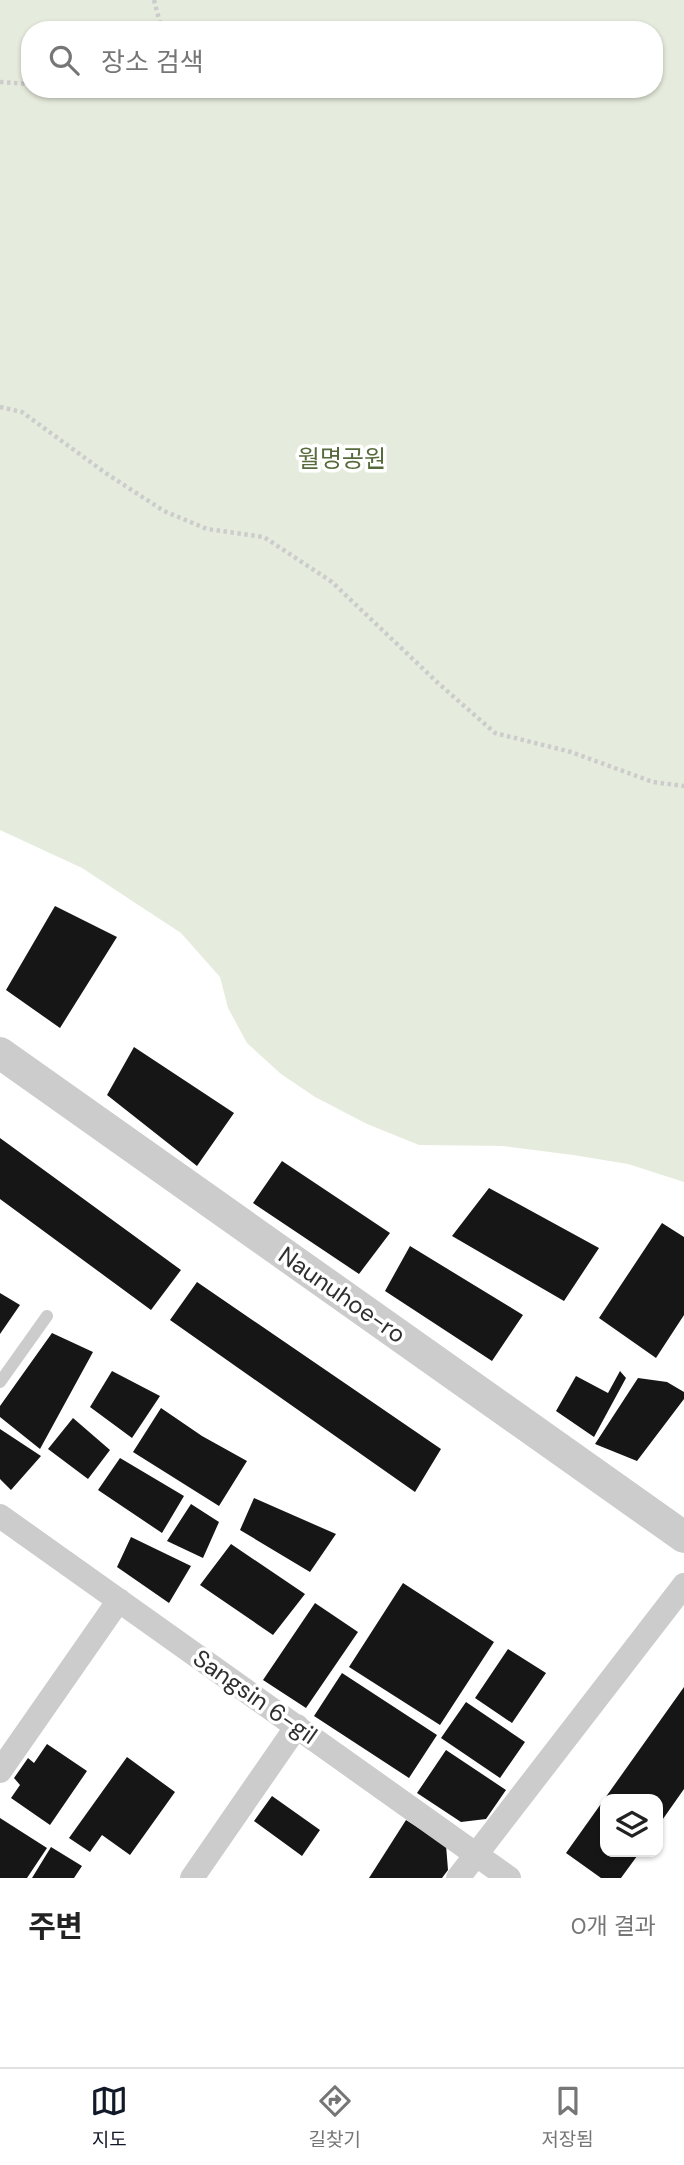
<!DOCTYPE html>
<html lang="ko">
<head>
<meta charset="utf-8">
<style>
  :root { --surface:#fff; --page:#f2f2f2; --text:#222; --muted:#767676; --line:#e0e0e0; --accent:#111827 }
  body { margin:0; font-family:"DM Sans","Noto Sans KR",sans-serif; background:var(--page); color:var(--text) }
  .controls { position:absolute; right:21px; bottom:21px; display:grid; overflow:hidden; border-radius:14px; box-shadow:0 2px 5px #0004 }
  .controls button { width:63px; height:63px; display:grid; place-items:center; padding:0; border:0; border-bottom:2px solid var(--line); background:var(--surface); color:var(--text); font:35px sans-serif }
  .list { margin:0; padding:0; list-style:none }
  h2 { display:flex; justify-content:space-between; align-items:center; height:91px; margin:0; padding:0 28px; font-size:30px }
  h2 small { font-size:23px; font-weight:400; color:var(--muted) }
  .icon { flex:none; width:38px; height:38px; fill:none; stroke:currentColor; stroke-width:2; stroke-linecap:round; stroke-linejoin:round }
  .map { position:relative; flex:none; width:684px; height:1878px; overflow:hidden }
  .search { position:absolute; background:var(--surface); box-shadow:0 2px 5px #0004; left:21px; right:21px; top:21px; height:77px; display:flex; align-items:center; gap:18px; box-sizing:border-box; padding:0 24px; border-radius:28px; color:var(--muted); font-size:26px }
  .sheet { height:189px; background:var(--surface) }
  nav { display:flex; justify-content:space-around; align-items:center; box-sizing:border-box; height:98px; border-top:2px solid var(--line); background:var(--surface); font-size:19px; color:var(--muted) }
  nav a { display:grid; justify-items:center; gap:4px }
  nav .on { color:var(--accent) }
  .map>svg:first-child { display:block }
</style>
</head>
<body>
<div class="map">
<svg width="684" height="1878" viewBox="0 0 684 1878">
  <rect width="100%" height="100%" fill="#fff"/>
  <path fill="#e6ecdd" fill-rule="evenodd" d="M0 0H684V1182L628 1164 573 1155 503 1146 419 1145 367 1124 315 1097 281 1074 247 1043 228 1008 220 977 181 933 82 868 0 830ZM30 30H654V89H30Z"/>
  <path fill="#161616" d="M55 906 117 937 60 1028 6 990Z
    M134 1047 234 1113 197 1166 107 1095Z
    M0 1138 181 1270 151 1310 0 1199Z
    M282 1161 390 1233 359 1274 253 1203Z
    M489 1188 599 1248 564 1301 452 1236Z
    M662 1223 684 1237V1315L656 1358 599 1318Z
    M410 1246 523 1315 492 1361 385 1291Z
    M197 1282 441 1449 415 1492 170 1320Z
    M0 1293 20 1305 0 1334Z
    M52 1333 93 1352 40 1449 0 1417V1406Z
    M112 1371 160 1396 132 1438 90 1407Z
    M620 1371 626 1378 594 1437 556 1411 576 1376 608 1393Z
    M638 1378 667 1382 684 1392V1399L637 1461 595 1444Z
    M161 1408 202 1436 247 1461 219 1506 133 1452Z
    M73 1418 110 1450 88 1479 48 1449Z
    M0 1429 41 1456 11 1490 0 1479Z
    M120 1458 184 1496 162 1533 98 1490Z
    M254 1498 336 1534 310 1572 240 1530Z
    M191 1504 219 1522 203 1558 167 1541Z
    M131 1537 191 1566 169 1603 117 1567Z
    M231 1544 305 1594 273 1635 200 1585Z
    M403 1583 494 1642 440 1725 349 1667Z
    M315 1603 358 1632 306 1708 263 1680Z
    M508 1649 546 1673 512 1723 475 1698Z
    M342 1673 437 1735 409 1778 314 1716Z
    M684 1687V1789L658 1826V1799H605V1852H640L621 1878H601L566 1853Z
    M466 1702 525 1742 500 1778 441 1738Z
    M47 1744 87 1771 50 1825 11 1798 20 1785 14 1778 28 1758 34 1763Z
    M446 1750 506 1790 486 1819 461 1822 417 1793Z
    M127 1757 175 1792 130 1855 102 1835 90 1852 69 1838Z
    M272 1796 320 1830 302 1856 254 1821Z
    M0 1818 47 1848 27 1878H0Z
    M406 1820 446 1845 448 1870 442 1878H369Z
    M51 1847 82 1866 74 1878H32Z"/>
  <g fill="none" stroke-linecap="round" stroke-linejoin="round">
    <path stroke="#ccc" stroke-width="4.5" stroke-dasharray="3.5 3.5" stroke-linecap="butt" d="M154 0 160 23 154 30
      M0 82 30 84
      M0 407 22 412 107 474 164 511 207 529 264 537 332 582 438 683 495 733 571 752 653 782 684 786"/>
    <path stroke="#ccc" stroke-width="12" d="M0 1382 47 1316"/>
    <path stroke="#ccc" stroke-width="24" d="M0 1516 509 1878
      M0 1771 119 1600
      M192 1878 297 1726
      M458 1878 684 1585"/>
    <path stroke="#ccc" stroke-width="32" d="M0 1053 684 1537"/>
  </g>
  <g text-anchor="middle" stroke-width="7" stroke-linejoin="round" paint-order="stroke">
    <g font-size="24" fill="#566a3c" stroke="#fff">
      <text x="342" y="467">월명공원</text>
    </g>
    <g font-size="24" fill="#2f2f2f" stroke="#fff">
      <text transform="translate(342 1295) rotate(35)" y="8">Naunuhoe-ro</text>
      <text transform="translate(255 1697) rotate(35)" y="8">Sangsin 6-gil</text>
    </g>
  </g>
</svg>
<div class="controls">
<button><svg class="icon" aria-label="layers" viewBox="0 0 24 24"><path d="M12 4l9 5-9 5-9-5zM3 14l9 5 9-5"/></svg></button>
</div>
<div class="search"><svg class="icon" aria-label="search" viewBox="0 0 24 24"><circle cx="10" cy="10" r="6"/><path d="M15 15l6 6"/></svg>장소 검색</div>
</div>
<section class="sheet">
<h2>주변<small>0개 결과</small></h2>
<ul class="list">
</ul>
</section>
<nav>
<a class="on"><svg class="icon" aria-label="map" viewBox="0 0 24 24"><path d="M3 6l6-2 6 2 6-2v14l-6 2-6-2-6 2zM9 4v14M15 6v14"/></svg>지도</a>
<a><svg class="icon" aria-label="directions" viewBox="0 0 24 24"><path d="M12 3l9 9-9 9-9-9zM9 14v-3h6M13 9l2 2-2 2"/></svg>길찾기</a>
<a><svg class="icon" aria-label="saved" viewBox="0 0 24 24"><path d="M7 4h10v16l-5-4-5 4z"/></svg>저장됨</a>
</nav>
</body>
</html>
